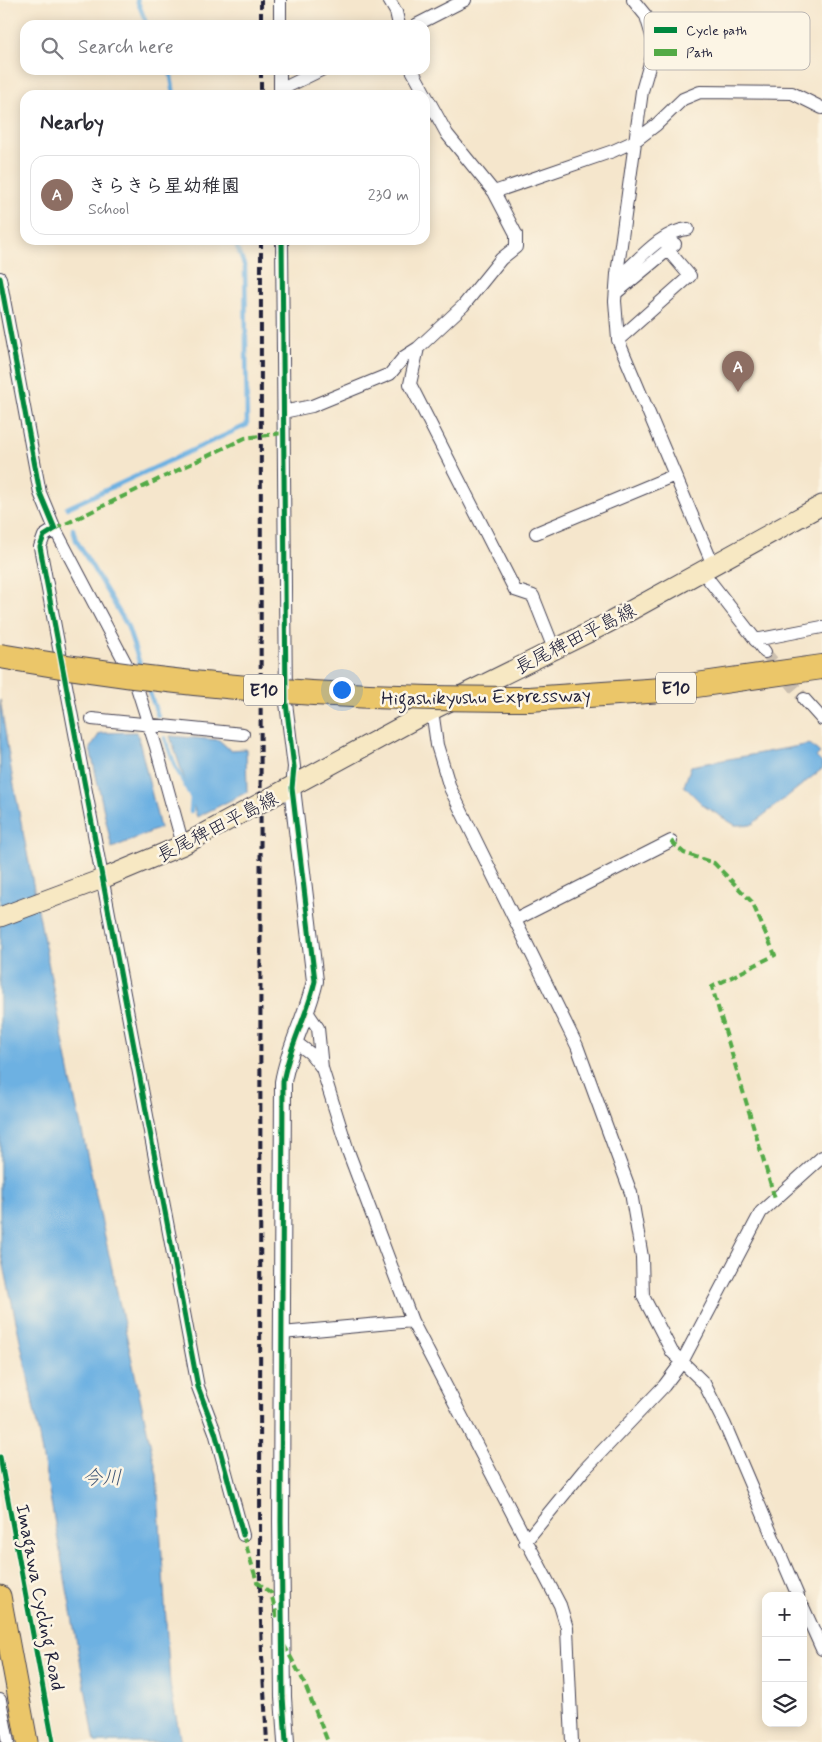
<!DOCTYPE html>
<html lang="en">
<head>
<meta charset="utf-8">
<style>
  :root { --surface:#fff; --page:#f7f7f7; --text:#2b2b33; --muted:#7c7c81; --line:#e1e1e2; --accent:#b5179e }
  body { margin:0; font-family:Mynerve,"Klee One",sans-serif; background:var(--page); color:var(--text) }
  .controls { position:absolute; right:15px; bottom:15px; display:grid; overflow:hidden; border-radius:10px; box-shadow:0 2px 12px #0003 }
  .controls button { width:45px; height:45px; display:grid; place-items:center; padding:0; border:0; border-bottom:1px solid var(--line); background:var(--surface); color:var(--text); font:25px sans-serif }
  .you { position:absolute; left:341px; top:689px; width:18px; height:18px; margin:-12px; border:4px solid #fff; border-radius:50%; background:#1a73e8; box-shadow:0 0 0 8px #1a73e833 }
  .badge { display:grid; place-items:center; width:32px; height:32px; border-radius:50%; background:var(--accent); color:#fff; font-size:16px; font-weight:700 }
  .pin { position:absolute; translate:-50% -41px; filter:drop-shadow(0 1px 2px #0008) }
  .pin::after { content:''; position:absolute; top:26px; width:18px; height:15px; background:inherit; clip-path:polygon(0 0,100% 0,50% 100%) }
  .list { margin:0; padding:0; list-style:none }
  h2 { display:flex; justify-content:space-between; align-items:center; height:65px; margin:0; padding:0 20px; font-size:21px }
  h2 small { font-size:16px; font-weight:400; color:var(--muted) }
  .list li { display:grid; grid-template-columns:32px 1fr auto; gap:15px; align-items:center; box-sizing:border-box; height:80px; margin:0 10px 10px; padding:0 10px; border:1px solid var(--line); border-radius:15px }
  .list b { display:block; font-size:19px; white-space:nowrap }
  .list p { margin:0; font-size:16px; white-space:nowrap; color:var(--muted) }
  .list em { font-size:16px; font-style:normal; color:var(--muted) }
  .icon { flex:none; width:28px; height:28px; fill:none; stroke:currentColor; stroke-width:2; stroke-linecap:round; stroke-linejoin:round }
  .map { position:relative; flex:none; width:822px; height:1742px; overflow:hidden }
  .search { position:absolute; background:var(--surface); box-shadow:0 2px 12px #0003; left:20px; top:20px; width:410px; height:55px; display:flex; align-items:center; gap:12px; box-sizing:border-box; padding:0 18px; border-radius:15px; color:var(--muted); font-size:19px }
  .panel { position:absolute; background:var(--surface); box-shadow:0 2px 12px #0003; left:20px; top:90px; width:410px; height:155px; border-radius:15px }
  .map>svg:first-child { display:block }
</style>
</head>
<body>
<div class="map">
<svg width="822" height="1742" viewBox="0 0 822 1742">
  <rect width="100%" height="100%" fill="#fcf5e5"/>
  <filter id="ink" filterUnits="userSpaceOnUse"><feTurbulence type="fractalNoise" baseFrequency=".02" numOctaves="2"/><feDisplacementMap in="SourceGraphic" scale="10" xChannelSelector="R" yChannelSelector="G"/><feConvolveMatrix kernelMatrix="1 2 1 2 8 2 1 2 1" color-interpolation-filters="sRGB"/></filter>
  <filter id="wash" filterUnits="userSpaceOnUse"><feTurbulence type="fractalNoise" baseFrequency=".0096" numOctaves="4" result="noise"/><feDisplacementMap in="SourceGraphic" scale="20" xChannelSelector="R" yChannelSelector="G"/><feGaussianBlur stdDeviation="1.12" result="paint"/><feColorMatrix in="noise" values="0 0 0 0 0 0 0 0 0 0 0 0 0 0 0 0 0 1.4 0 .05"/><feComposite in="paint" operator="in"/></filter>
  <g filter="url(#wash)">
    <rect width="100%" height="100%" fill="#f5e6cc"/>
    <path fill="#6db1e2" stroke="#486a8e" d="M0 700 12 775 71 1081 157 1475 170 1685 181 1742H95L28 1377 0 1247Z
      M137 732 160 828 112 848 90 748 100 733Z
      M170 736 219 740 230 750 246 749 247 792 197 817Z
      M810 744 820 753 816 757 822 763V769L751 825H735L704 806 684 786 691 766Z"/>
    <g fill="none" stroke-linecap="round" stroke-linejoin="round">
      <path stroke="#6db1e2" stroke-width="4.5" d="M137 0 147 25
        M170 70 174 95
        M67 508 247 425 245 267 234 240
        M73 529 76 540 127 625 142 670
        M147 685 158 716
        M165 738 175 766 192 798 191 811"/>
    </g>
  </g>
  <g filter="url(#ink)">
    <g fill="none" stroke-linecap="round" stroke-linejoin="round">
      <path stroke="#cbbfaf" stroke-width="12" stroke-dasharray="12 6" stroke-linecap="butt" d="M765 652 804 699"/>
      <g stroke="#423f51" stroke-width="14">
        <path id="minor" d="M280 0V25
          M389 0 396 12 399 25
          M633 0 646 16 655 46 642 91 617 274 615 301 618 340 713 565
          M416 25 465 0
          M280 70V95
          M412 70 447 134 494 192 613 151 635 141 656 125 683 99 700 92 792 93 822 108
          M280 90 321 70
          M282 240 286 703 294 767 292 788
          M0 278 40 493 55 529 44 536 40 547 198 1387 215 1432 243 1535
          M617 279C637 262 661 231 688 229
          M616 293 675 244
          M618 340 690 276 667 249
          M418 348 410 384 515 590 533 596 554 649
          M283 412 312 406 390 374 404 357 418 348 463 306 501 259 516 247V234L494 192
          M55 529 135 681 156 747 183 845
          M536 533 675 475
          M702 571 765 652
          M755 640 822 627
          M804 699 822 719
          M432 710 437 745 450 788 577 1046 631 1193 642 1257 643 1296 672 1352 704 1383 725 1425 798 1596
          M92 719 243 734
          M515 920 671 841
          M307 1012 318 1028 322 1068 348 1151 412 1321 560 1605 567 1628 572 1742
          M294 1041 310 1053 322 1068
          M282 1333 412 1321
          M525 1542 584 1470 664 1386 682 1362 761 1212 822 1157
          M803 1607 822 1649
          M0 1700 8 1742"/>
      </g>
      <g stroke="#423f51" stroke-width="18">
        <path id="tertiary" d="M286 1742 283 1697 281 1521 283 1082C289 1046 307 1017 315 981L292 788"/>
      </g>
      <g stroke="#423f51" stroke-width="21">
        <path id="secondary" d="M0 917 102 879 183 845 432 710 608 623 822 505"/>
      </g>
      <g stroke="#423f51" stroke-width="23">
        <path id="primary" d="M0 1596 27 1742"/>
      </g>
      <g stroke="#423f51" stroke-width="26">
        <path id="motorway" d="M529 699 662 690 822 667"/>
      </g>
      <use href="#minor" stroke="#fff" stroke-width="12"/>
      <use href="#tertiary" stroke="#fff" stroke-width="16"/>
      <use href="#secondary" stroke="#f7e8c3" stroke-width="19"/>
      <use href="#primary" stroke="#ebc669" stroke-width="21"/>
      <use href="#motorway" stroke="#ebc669" stroke-width="24"/>
      <path stroke="#22223b" stroke-width="4" stroke-dasharray="8 4" stroke-linecap="butt" d="M261 0V25
        M261 70V95
        M261 240 260 1586 262 1656 267 1742"/>
      <g stroke="#423f51" stroke-width="26" stroke-linecap="butt">
        <path id="motorway-bridge" d="M0 656C175 687 352 700 529 699"/>
      </g>
      <use href="#motorway-bridge" stroke="#ebc669" stroke-width="24"/>
      <path stroke="#53aa46" stroke-width="4" stroke-dasharray="8 4" stroke-linecap="butt" d="M55 529 245 438 283 433
        M671 841 684 853 714 863 752 902 775 955 712 987 775 1199
        M243 1535 257 1582 271 1593 278 1620
        M284 1645 303 1680 328 1742"/>
      <g stroke="#fcf5e5" stroke-width="8">
        <path id="cycleway" d="M282 240 286 703 294 767 292 788 315 981C307 1017 289 1046 283 1082L281 1521 283 1697 286 1742
          M0 278 40 493 55 529 44 536 40 547 198 1387 215 1432 243 1535
          M0 1457 53 1742"/>
      </g>
      <use href="#cycleway" stroke="#00873e" stroke-width="5"/>
    </g>
  </g>
  <g text-anchor="middle" stroke-width="5" stroke-linejoin="round" paint-order="stroke">
    <g fill="#fcf5e5" stroke="#63616e" stroke-width="1">
      <rect x="656" y="672.5" width="40" height="31" rx="4"/>
      <rect x="244" y="674.5" width="40" height="31" rx="4"/>
    </g>
    <g font-size="18" font-weight="bold" fill="#22223b">
      <text x="676" y="694">E10</text>
      <text x="264" y="696">E10</text>
    </g>
    <g font-size="19" fill="#22223b" stroke="#fcf5e5">
      <text transform="translate(575 638) rotate(-27)" y="7">長尾稗田平島線</text>
      <text transform="translate(486 696) rotate(-1)" y="7">Higashikyushu Expressway</text>
      <text transform="translate(217 826) rotate(-27)" y="7">長尾稗田平島線</text>
      <text transform="translate(41 1597) rotate(79)" y="7">Imagawa Cycling Road</text>
    </g>
    <g font-size="20" font-style="italic" fill="#3c5475" stroke="#fcf5e5">
      <text x="102" y="1484">今川</text>
    </g>
  </g>
  <rect x="644" y="12" width="166" height="58" rx="8" fill="#fcf5e5" stroke="#bbb6b2" stroke-width="1"/>
  <rect x="654" y="27" width="23" height="6" fill="#00873e"/>
  <rect x="654" y="49" width="23" height="7" fill="#53aa46"/>
  <g font-size="14" fill="#22223b">
    <text x="686" y="35">Cycle path</text>
    <text x="686" y="57">Path</text>
  </g>
</svg>
<div class="controls">
<button>+</button>
<button>−</button>
<button><svg class="icon" aria-label="layers" viewBox="0 0 24 24"><path d="M12 4l9 5-9 5-9-5zM3 14l9 5 9-5"/></svg></button>
</div>
<div class="you"></div>
<div class="pin badge" style="left:738px;top:392px;background:#8d6e63">A</div>
<div class="search"><svg class="icon" aria-label="search" viewBox="0 0 24 24"><circle cx="10" cy="10" r="6"/><path d="M15 15l6 6"/></svg>Search here</div>
<section class="panel">
<h2>Nearby<small></small></h2>
<ul class="list">
<li><span class="badge" style="background:#8d6e63">A</span><div><b>きらきら星幼稚園</b><p>School</p></div><em>230 m</em></li>
</ul>
</section>
</div>
</body>
</html>
